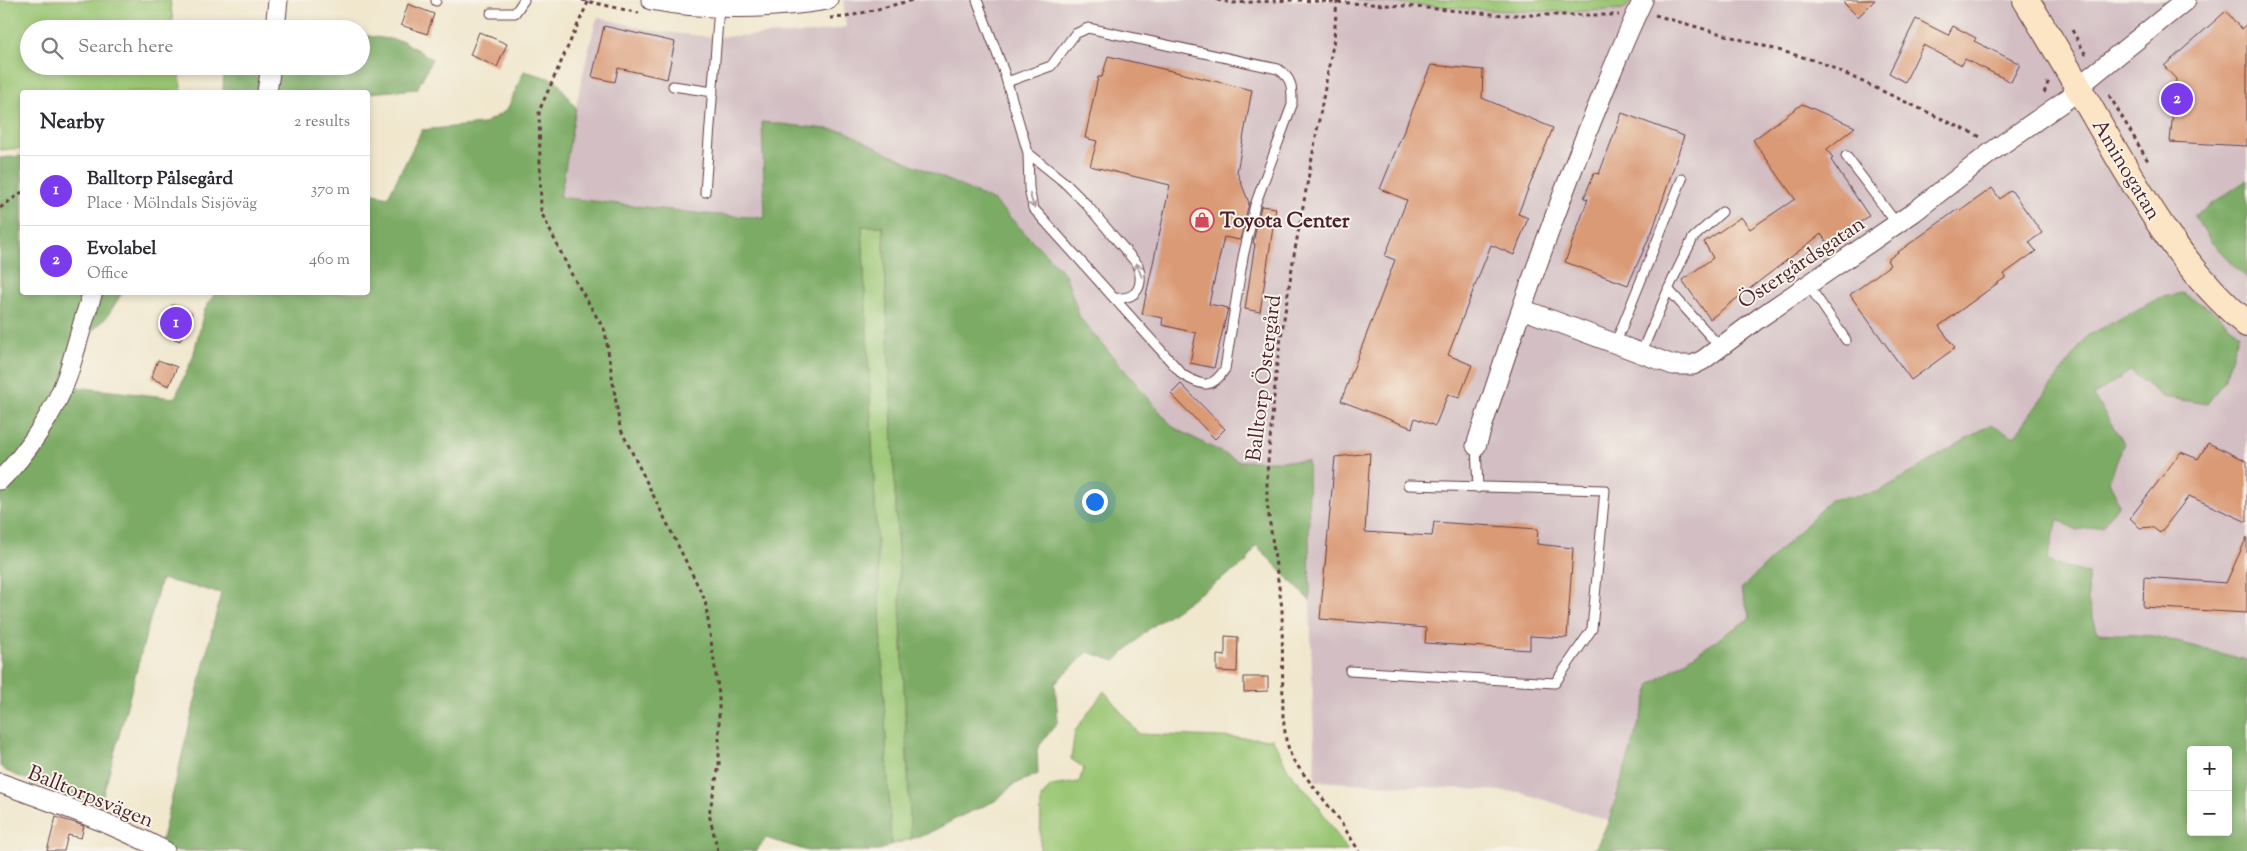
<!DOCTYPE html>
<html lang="en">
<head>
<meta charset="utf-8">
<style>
  :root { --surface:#fff; --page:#f7f7f7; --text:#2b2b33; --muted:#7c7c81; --line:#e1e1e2; --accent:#7c3aed }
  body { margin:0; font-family:"Sorts Mill Goudy",serif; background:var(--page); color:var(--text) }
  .controls { position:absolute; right:15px; bottom:15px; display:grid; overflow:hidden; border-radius:5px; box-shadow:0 2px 8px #0003 }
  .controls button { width:45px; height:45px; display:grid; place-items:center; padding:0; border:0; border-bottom:1px solid var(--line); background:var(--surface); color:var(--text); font:25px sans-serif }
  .you { position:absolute; left:1094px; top:501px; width:18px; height:18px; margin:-12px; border:4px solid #fff; border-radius:50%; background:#1a73e8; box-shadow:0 0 0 8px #1a73e833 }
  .badge { display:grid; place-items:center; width:32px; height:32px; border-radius:50%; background:var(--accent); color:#fff; font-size:16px; font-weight:700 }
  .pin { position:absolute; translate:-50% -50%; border:2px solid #fff; box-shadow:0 1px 5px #0006 }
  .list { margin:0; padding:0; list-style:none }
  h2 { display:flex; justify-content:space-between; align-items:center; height:65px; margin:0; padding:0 20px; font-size:21px }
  h2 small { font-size:16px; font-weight:400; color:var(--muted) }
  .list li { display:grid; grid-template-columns:32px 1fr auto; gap:15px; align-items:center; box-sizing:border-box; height:70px; padding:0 20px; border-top:1px solid var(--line) }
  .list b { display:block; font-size:19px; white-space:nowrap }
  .list p { margin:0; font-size:16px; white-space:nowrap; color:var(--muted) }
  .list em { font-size:16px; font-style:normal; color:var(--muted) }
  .icon { flex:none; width:28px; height:28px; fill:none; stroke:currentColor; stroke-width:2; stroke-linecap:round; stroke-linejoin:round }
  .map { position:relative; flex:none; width:2247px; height:851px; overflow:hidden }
  .search { position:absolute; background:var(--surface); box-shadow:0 2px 8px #0003; left:20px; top:20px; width:350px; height:55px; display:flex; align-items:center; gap:12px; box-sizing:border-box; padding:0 18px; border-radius:28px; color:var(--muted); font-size:19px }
  .panel { position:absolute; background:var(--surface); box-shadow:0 2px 8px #0003; left:20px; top:90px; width:350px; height:205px; border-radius:5px }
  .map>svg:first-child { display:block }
</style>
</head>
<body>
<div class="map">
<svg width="2247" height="851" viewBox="0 0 2247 851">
  <rect width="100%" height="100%" fill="#f7f3e8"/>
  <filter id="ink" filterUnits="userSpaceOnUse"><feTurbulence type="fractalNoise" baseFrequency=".02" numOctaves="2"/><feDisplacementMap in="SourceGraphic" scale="10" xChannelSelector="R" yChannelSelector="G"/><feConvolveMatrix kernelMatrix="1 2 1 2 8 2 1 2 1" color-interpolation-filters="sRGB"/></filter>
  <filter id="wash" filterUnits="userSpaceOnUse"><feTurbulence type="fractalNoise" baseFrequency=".0096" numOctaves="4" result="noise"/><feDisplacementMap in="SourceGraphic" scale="20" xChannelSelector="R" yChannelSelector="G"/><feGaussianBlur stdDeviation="1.12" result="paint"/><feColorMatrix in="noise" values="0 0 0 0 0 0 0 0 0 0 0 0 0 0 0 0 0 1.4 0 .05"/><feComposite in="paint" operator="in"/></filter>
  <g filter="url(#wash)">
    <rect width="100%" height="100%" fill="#f0e7cd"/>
    <path fill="#d2bec3" d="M843 0H2247V660L2154 636 2098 633 2088 602V574L2047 562 2058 519 2109 481 2124 443 2093 396 2130 370 2163 397 2207 404 2087 336 2014 437 1991 424 1878 492 1830 500 1741 589 1750 618 1651 684 1609 821 1520 792 1315 781 1310 601 1308 461H1238L1173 427 1080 318 1065 274 881 150 845 131 762 123 766 218 704 214 559 196 580 86 595 24 598 17 653 31 713 37 812 33 846 27Z"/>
    <path fill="#9ac673" stroke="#72724f" d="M0 0H170L174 29H29V66H178L182 92H22V148L0 150Z
      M1355 0H1634L1623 9 1568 12 1486 10Z
      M862 226H883L911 839 891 845Z
      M1104 691 1139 734 1273 739 1288 770 1312 797 1348 851H1040L1041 798 1051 786 1079 782 1084 768 1071 759 1075 731Z"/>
    <path fill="#7bab65" stroke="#626548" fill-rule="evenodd" d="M256 21 321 29H250Z
      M361 35 403 41 432 59 417 89 368 93 223 92 224 66H361Z
      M524 71 556 80 576 108 560 197 704 214 765 218 762 122 845 131 881 150 994 201 1065 274 1080 318 1173 427 1238 461H1308L1310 601 1256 545 1246 563 1191 599 1149 629 1115 661 1088 652 1055 683 1058 721 1037 749 1038 774 1013 785 995 801 961 816 927 834 911 839 883 226H862L891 845 878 851H808L766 838 756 851H159L221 593 161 579 99 810 6 771 0 766V158L22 156V292L122 293 106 318 90 333 83 365 75 387 175 398 193 357 204 311 215 293 368 292V192L388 197 422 130 483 124 507 110Z
      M2247 180V279L2211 242 2194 216Z
      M2182 293 2212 310 2239 334 2224 381 2207 404 2163 397 2130 371 2093 396 2124 443 2109 481 2119 504 2103 526 2076 530 2058 519 2047 561 2088 574V602L2098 633 2154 636 2247 660V851H1594L1609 821 1651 684 1750 618 1741 589 1830 500 1878 492 1991 424 2014 437 2087 336 2159 298ZM2191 750H2228V832H2191Z"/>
    <g id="blocks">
      <path fill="#da9a76" d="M1841 0H1875L1858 17Z
        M408 4 434 14 427 34 401 25Z
        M2226 11 2241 29 2247 24V146L2170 142 2176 79 2164 66Z
        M1916 19 1948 35 1953 26 1976 38 1974 41 2020 64 2011 82 1965 59 1962 65 1923 45 1905 82 1889 73Z
        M604 26 675 42 667 79 618 68 615 82 592 77Z
        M479 32 507 44 497 67 470 55Z
        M1108 56 1252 90 1237 172 1249 203 1240 240 1224 237 1209 304 1228 308 1214 368 1190 363 1196 333 1162 325 1163 318 1142 314 1170 185 1090 166 1097 141 1085 138 1098 77H1102Z
        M1431 65 1483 70 1482 98 1553 128 1518 214 1528 218 1514 255 1491 245 1448 355 1472 365 1459 398 1448 394 1435 426 1415 418 1412 428 1341 401 1395 260 1385 256 1407 200 1380 189Z
        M1802 104 1855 127 1827 149 1833 158 1831 160 1869 216 1829 245 1821 234 1710 319 1682 280 1713 258 1704 242 1741 217 1750 229 1795 199 1753 140Z
        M1622 113 1684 136 1653 229 1628 285 1565 262 1588 199 1584 198 1594 173 1599 174Z
        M1992 188 2000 199 2011 190 2042 233 2029 242 2036 251 2004 274 2006 277 1939 326 1955 348 1911 380 1850 295 1890 265 1887 260 1958 209 1960 211Z
        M1261 206 1276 208 1260 312 1245 309 1255 244 1253 243Z
        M172 305 192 314 180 341 161 333Z
        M158 360 177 367 169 386 151 378Z
        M1181 384 1225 429 1215 439 1171 394Z
        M2208 443 2247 461V522L2189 496 2160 533 2152 527 2140 528 2130 518 2181 452 2198 459Z
        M1370 453 1365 532 1432 536 1434 522 1538 529 1537 544 1573 548 1567 638 1530 636V650L1425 643 1426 628 1320 619 1335 457Z
        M2247 537V613L2143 607 2144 577 2226 583Z
        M1225 636 1238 637 1237 672 1217 671V655L1225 656Z
        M1244 677H1268V691L1244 692Z
        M56 817 84 826 81 838 68 835 64 851H47Z"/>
    </g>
  </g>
  <g filter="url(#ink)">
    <use href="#blocks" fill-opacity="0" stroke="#633d43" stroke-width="1"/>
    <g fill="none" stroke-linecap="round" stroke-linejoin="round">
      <g stroke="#633d43" stroke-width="11">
        <path id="lane" d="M977 0 1004 72 1028 153 1029 188 1033 208 1183 375C1203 387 1212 389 1225 369L1243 257 1255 205 1292 105C1292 88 1293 79 1278 69L1088 28 1075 34 1051 66 1007 82
          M436 1V0
          M491 13H515L524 0
          M673 86 713 92
          M1028 153 1064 182 1086 204 1138 265C1144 286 1138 300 1114 298
          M1846 156 1897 224
          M705 192 719 7
          M1809 286 1846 340
          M1668 289 1720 347
          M1616 342 1682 179
          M1641 353 1672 281 1693 238 1722 212
          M1476 446 1478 488
          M1350 671 1555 683 1592 629 1605 490 1408 485"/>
      </g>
      <g stroke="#633d43" stroke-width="21">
        <path id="street" d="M651 0C705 11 774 9 828 0
          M275 29 278 0
          M267 92 271 66
          M1522 309 1673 365H1693L1703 360 1758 319 1914 212 1994 150 2070 97 2078 87 2186 0
          M1476 446C1512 334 1550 223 1594 115 1610 76 1625 37 1643 0
          M0 480C26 455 55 411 67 377 76 349 83 320 93 292
          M0 783C56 803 112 823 165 851"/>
      </g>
      <g stroke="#633d43" stroke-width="28">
        <path id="secondary" d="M2026 0C2054 44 2079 89 2105 134 2145 203 2185 272 2247 324"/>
      </g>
      <path stroke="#633d43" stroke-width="3" stroke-dasharray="4 4" stroke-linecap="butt" d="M582 0 639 13
        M1217 0 1233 3 1293 0
        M1298 0 1404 6 1503 15H1619
        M1337 0 1334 39 1294 255 1277 363 1267 473V503L1282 608 1283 717 1286 740 1292 759 1338 818 1359 851
        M588 2 539 111 541 212 572 275 605 331 620 428 705 600 719 695V766L709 814 718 851
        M1655 15 1820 62 1983 138
        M830 18 846 17 913 0
        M2072 30 2087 57
        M2044 93 2049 80
        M2109 95 2148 161
        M0 208 22 192"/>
      <use href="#lane" stroke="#fff" stroke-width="9"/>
      <use href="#street" stroke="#fff" stroke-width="19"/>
      <use href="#secondary" stroke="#fce5c4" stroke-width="26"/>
    </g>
    <defs><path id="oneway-shaft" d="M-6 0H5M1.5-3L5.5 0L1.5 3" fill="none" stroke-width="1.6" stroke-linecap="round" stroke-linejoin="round" transform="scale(1.25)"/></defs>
    <g stroke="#ae9aa0">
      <use href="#oneway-shaft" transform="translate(1032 201) rotate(73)"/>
      <use href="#oneway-shaft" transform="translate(1139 270) rotate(-111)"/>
    </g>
  </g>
  <defs>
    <g id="shop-ring" transform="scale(1.25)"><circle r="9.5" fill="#f7f3e8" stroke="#d1495b" stroke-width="1.5"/><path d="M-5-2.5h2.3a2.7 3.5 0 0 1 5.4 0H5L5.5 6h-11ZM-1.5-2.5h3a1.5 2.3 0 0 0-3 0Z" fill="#d1495b"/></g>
  </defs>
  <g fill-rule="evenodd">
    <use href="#shop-ring" x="1202" y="220"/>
  </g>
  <g text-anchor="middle" stroke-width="4" stroke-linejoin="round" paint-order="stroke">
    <g font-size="21" fill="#4a1f2b" stroke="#f7f3e8">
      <text transform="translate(2127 169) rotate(59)" y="7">Aminogatan</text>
      <text transform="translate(1801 262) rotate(-34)" y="7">Östergårdsgatan</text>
      <text transform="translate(1263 378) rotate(-83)" y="7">Balltorp Östergård</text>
      <text transform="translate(91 796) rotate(22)" y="7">Balltorpsvägen</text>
    </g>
    <g font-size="21" font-weight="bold" fill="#4a1f2b" stroke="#f7f3e8" text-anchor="start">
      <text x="1220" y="227">Toyota Center</text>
    </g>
  </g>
</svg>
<div class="controls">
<button>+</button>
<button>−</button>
</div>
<div class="you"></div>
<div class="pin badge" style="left:176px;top:323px">1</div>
<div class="pin badge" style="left:2177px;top:99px">2</div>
<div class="search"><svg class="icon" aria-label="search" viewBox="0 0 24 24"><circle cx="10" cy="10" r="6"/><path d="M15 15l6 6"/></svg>Search here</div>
<section class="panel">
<h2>Nearby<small>2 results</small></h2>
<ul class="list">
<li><span class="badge">1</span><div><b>Balltorp Pålsegård</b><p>Place · Mölndals Sisjöväg</p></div><em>370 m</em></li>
<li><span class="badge">2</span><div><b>Evolabel</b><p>Office</p></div><em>460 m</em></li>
</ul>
</section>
</div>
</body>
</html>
